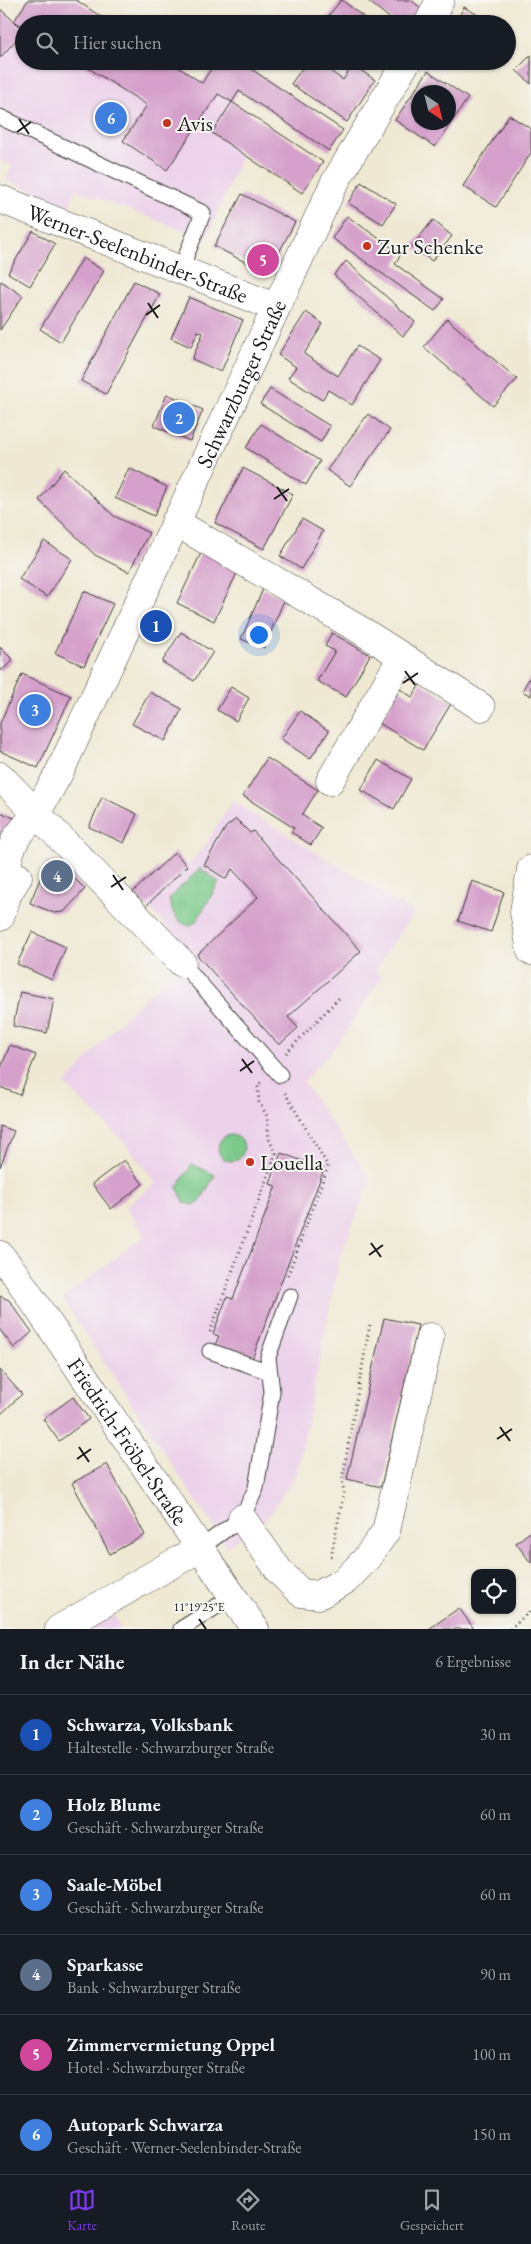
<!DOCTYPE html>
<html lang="de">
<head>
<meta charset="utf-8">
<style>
  :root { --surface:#171b24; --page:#20242c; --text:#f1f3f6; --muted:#9ea1a6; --line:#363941; --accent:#7c3aed }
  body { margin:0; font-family:"EB Garamond",serif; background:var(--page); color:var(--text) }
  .controls { position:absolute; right:15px; bottom:15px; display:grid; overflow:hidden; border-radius:10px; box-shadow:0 1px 4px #0004 }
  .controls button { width:45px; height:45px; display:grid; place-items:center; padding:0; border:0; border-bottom:1px solid var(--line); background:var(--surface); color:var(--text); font:25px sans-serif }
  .compass { position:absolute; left:411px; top:85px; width:45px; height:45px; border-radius:50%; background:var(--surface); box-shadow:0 1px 4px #0004; rotate:145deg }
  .you { position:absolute; left:258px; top:634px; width:18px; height:18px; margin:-12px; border:4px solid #fff; border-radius:50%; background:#1a73e8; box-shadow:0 0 0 8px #1a73e833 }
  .badge { display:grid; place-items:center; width:32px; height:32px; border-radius:50%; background:var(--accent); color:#fff; font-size:16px; font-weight:700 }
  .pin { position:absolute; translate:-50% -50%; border:2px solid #fff; box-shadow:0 1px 5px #0006 }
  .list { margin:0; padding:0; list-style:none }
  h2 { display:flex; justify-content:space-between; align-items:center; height:65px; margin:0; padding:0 20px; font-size:21px }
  h2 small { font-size:16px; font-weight:400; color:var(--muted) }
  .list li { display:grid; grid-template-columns:32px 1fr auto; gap:15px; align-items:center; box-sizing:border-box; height:80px; padding:0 20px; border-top:1px solid var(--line) }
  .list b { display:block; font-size:19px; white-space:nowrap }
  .list p { margin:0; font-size:16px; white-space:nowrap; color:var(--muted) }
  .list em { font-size:16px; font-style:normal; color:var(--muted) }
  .icon { flex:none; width:28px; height:28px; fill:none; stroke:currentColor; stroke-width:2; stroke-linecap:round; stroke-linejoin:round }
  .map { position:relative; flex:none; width:531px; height:1629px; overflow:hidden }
  .search { position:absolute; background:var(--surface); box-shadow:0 1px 4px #0004; left:15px; right:15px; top:15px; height:55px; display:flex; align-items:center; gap:12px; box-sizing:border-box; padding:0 18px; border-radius:28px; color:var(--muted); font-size:19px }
  .sheet { height:545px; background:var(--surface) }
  nav { display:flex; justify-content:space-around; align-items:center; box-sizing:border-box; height:70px; border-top:1px solid var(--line); background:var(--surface); font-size:14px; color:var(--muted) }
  nav a { display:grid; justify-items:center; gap:2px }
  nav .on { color:var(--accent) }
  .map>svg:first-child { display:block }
</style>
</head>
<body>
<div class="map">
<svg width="531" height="1629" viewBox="0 0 531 1629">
  <rect width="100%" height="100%" fill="#f6f6f2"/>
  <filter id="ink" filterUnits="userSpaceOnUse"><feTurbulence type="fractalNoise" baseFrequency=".02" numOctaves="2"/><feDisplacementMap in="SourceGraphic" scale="10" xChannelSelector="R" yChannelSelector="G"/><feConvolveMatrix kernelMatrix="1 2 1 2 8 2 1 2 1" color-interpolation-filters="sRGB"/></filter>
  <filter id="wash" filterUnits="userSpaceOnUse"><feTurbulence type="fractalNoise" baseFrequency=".0096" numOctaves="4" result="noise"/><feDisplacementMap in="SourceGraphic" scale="20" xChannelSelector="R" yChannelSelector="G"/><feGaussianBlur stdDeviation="1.12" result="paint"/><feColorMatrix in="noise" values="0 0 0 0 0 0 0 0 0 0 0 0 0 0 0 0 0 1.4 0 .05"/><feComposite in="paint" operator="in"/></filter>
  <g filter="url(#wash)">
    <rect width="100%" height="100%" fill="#efe9d3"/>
    <path fill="#ecd1ea" d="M28 0H76L112 24H24V61H169L232 102 212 133 235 149 241 158 206 239 75 189 70 205 6 180 12 166 0 160V9L14 21Z
      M232 801 371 886 413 913 375 971 382 976 336 1046 303 1082 371 1180 340 1256 297 1473 266 1520 227 1547 62 1299 144 1236 126 1206 156 1183 127 1145 65 1084 119 1023 192 953 146 906 187 866 207 843Z
      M115 1615 120 1629H91Z"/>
    <path fill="#7bca8a" stroke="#4c7353" d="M200 868 219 882 196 922 189 926C175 921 173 913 169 899Z
      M218 1148a13 13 0 1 1 26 0a13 13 0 1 1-26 0Z
      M192 1164 215 1175 199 1203 193 1205 184 1202 177 1187Z"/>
    <g id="blocks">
      <path fill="#d5a0cb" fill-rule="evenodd" d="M28 0H76L112 24H24V27L14 21 24 31 0 58V9L14 21Z
        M341 0H342L372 24H322Z
        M367 0H411L422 9 410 24H397Z
        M464 7 490 22 489 24H455Z
        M531 55V84L516 70Z
        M77 61H169L202 83 216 61H239L343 130 329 151 239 91 232 102 323 162 302 193 212 133 232 102 218 94 167 170 123 141 147 105Z
        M307 61H316L343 80 353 65 375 80 347 122 291 84Z
        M370 61H384L378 68Z
        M428 71 468 98 435 147 395 120ZM418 92H448V122H418Z
        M509 115 531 129V153L496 207 463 186Z
        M361 182 396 204 383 224 348 203Z
        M242 194 295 222 268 274 214 246Z
        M347 216 401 254 395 264 444 299 435 311 332 238Z
        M433 220 452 236 432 261 412 246Z
        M33 231 55 244 30 286 8 273Z
        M83 258 104 271 61 342 40 329Z
        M346 261 415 322 403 336 334 275Z
        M1 281 23 296 0 330V283Z
        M134 281 160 294 106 394 81 381Z
        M189 297 243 320 221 372 192 359 203 333 198 331 191 347 171 338Z
        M306 312 323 324 304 354 338 376 357 346 380 360 352 405 328 390 322 400 288 378 296 367 278 355Z
        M447 319 517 379 493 406 424 347Z
        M270 389 330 426 321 442 260 404Z
        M167 394 203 410 190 441 154 426Z
        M368 414 390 430 350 486 327 470Z
        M261 424 320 461 306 485 246 448Z
        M129 468 167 487 154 516 115 498Z
        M243 468 293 494 264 549 215 523Z
        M64 469 114 516 149 533 129 572 95 555 39 500Z
        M302 519 323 531 301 569 280 556Z
        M44 541 72 559 47 597 19 579Z
        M202 551 239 569 214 621 177 603Z
        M263 589 285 598 264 648 241 639Z
        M84 591 113 604 84 666 55 653Z
        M181 632 213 652 194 681 162 662Z
        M332 633 370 655 346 697 317 681 335 651 325 646Z
        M0 647 13 660 0 672Z
        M22 674 71 696 38 768 0 751V723Z
        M531 675V696L522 691Z
        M421 683 452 702 423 750 379 723 400 689 412 697Z
        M231 687 249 698 236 721 217 710Z
        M150 692 182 709 165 741 132 724Z
        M300 711 329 731 310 759 281 739Z
        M267 758 318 790 302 815 322 828 311 845 291 832 294 828 243 796Z
        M378 760 411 779 394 809 361 790Z
        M102 797 137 814 124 843 89 827Z
        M0 812 14 818 0 853Z
        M236 819 250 833 253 831 361 951 288 1017 298 1028 279 1045 197 955 258 897 232 869 226 879 204 865 226 827Z
        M175 852 187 866 146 906 133 892Z
        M57 861 85 889 64 912 54 913 30 903 46 864Z
        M472 881 504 892 491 932 458 921Z
        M32 932 66 947 52 980 17 964Z
        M20 992 54 999 47 1033 13 1026Z
        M10 1045 36 1055 20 1095 0 1087V1070Z
        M0 1126 14 1131 0 1167Z
        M281 1153 324 1169 252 1359 215 1345 219 1336 213 1334 227 1297 233 1299 276 1186 270 1184Z
        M124 1160 143 1184 111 1209 92 1184Z
        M0 1296 9 1300 32 1332 14 1348 0 1330Z
        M384 1318 418 1325 381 1487 347 1479Z
        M0 1370 22 1394 0 1415Z
        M73 1397 89 1419 59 1441 43 1419Z
        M107 1464 145 1535 110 1554 72 1483Z
        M531 1531V1563L516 1543Z
        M459 1608 474 1629H429Z"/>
    </g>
  </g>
  <g filter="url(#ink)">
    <use href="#blocks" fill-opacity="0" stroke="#3c3b37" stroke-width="1"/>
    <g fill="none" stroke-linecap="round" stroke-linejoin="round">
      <g stroke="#3c3b37" stroke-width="17">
        <path id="service" d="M0 117 203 213 181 269
          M182 963 280 1075
          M210 1351 269 1372
          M200 1548 242 1518 256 1488 272 1392 268 1357 290 1296
          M181 1629 233 1596"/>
      </g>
      <g stroke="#3c3b37" stroke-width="29">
        <g id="minor">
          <path id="s1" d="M0 199 275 307"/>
          <path d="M175 522 362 631 481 707"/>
          <path d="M0 776 182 963"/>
          <path d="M330 781 402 657"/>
          <path d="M531 869 524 912 531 951"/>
          <path id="s2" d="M0 1255 15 1274 200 1548"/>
          <path d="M242 1518 280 1572 301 1593 319 1595 346 1580 366 1559 386 1531 430 1337"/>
        </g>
      </g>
      <g stroke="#3c3b37" stroke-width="29">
        <g id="tertiary">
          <path d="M428 24 440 0"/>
          <path id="s3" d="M8 893 6 872 10 852 16 838 36 814 59 773 334 184 407 61"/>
          <path d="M0 917 8 893 18 877"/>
          <path d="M59 1629 200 1548 255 1629"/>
        </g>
      </g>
      <path stroke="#3c3b37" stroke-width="3" stroke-dasharray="1 4" stroke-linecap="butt" d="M286 1053 341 996
        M285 1093 328 1166 287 1277
        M210 1332 276 1153 269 1139 267 1116 259 1102 258 1086 261 1082
        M331 1557 344 1492 342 1479 370 1324
        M510 1629 531 1610"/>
      <use href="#service" stroke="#fff" stroke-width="15"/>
      <use href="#minor" stroke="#fff" stroke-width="28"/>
      <use href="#tertiary" stroke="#fff" stroke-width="28"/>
    </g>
  </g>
  <path fill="none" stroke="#1c1c1c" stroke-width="2" d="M19 119 29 134M17 132 31 122M148 303 158 318M146 315 160 305M277 487 287 501M274 499 289 489M405 671 415 685M403 683 418 673M113 875 123 890M111 887 126 877M242 1059 252 1073M240 1071 254 1061M371 1243 381 1257M369 1255 383 1245M500 1427 510 1441M497 1439 512 1429M79 1447 89 1462M77 1459 91 1449M199 1619 206 1629"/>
  <g fill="#c8321e" stroke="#f6f6f2" stroke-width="2">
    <circle cx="167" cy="123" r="5"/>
    <circle cx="367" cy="246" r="5"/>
    <circle cx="250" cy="1162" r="5"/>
  </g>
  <g text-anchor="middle" stroke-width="4" stroke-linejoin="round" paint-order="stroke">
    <g font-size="22" fill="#1c1c1c" stroke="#f6f6f2" text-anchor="start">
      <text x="177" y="131">Avis</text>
      <text x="377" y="254">Zur Schenke</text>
      <text x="260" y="1170">Louella</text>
    </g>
    <g font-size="22" fill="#1c1c1c" stroke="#f6f6f2">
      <text dy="8" stroke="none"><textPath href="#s1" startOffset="148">Werner-Seelenbinder-Straße</textPath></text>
      <text dy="8" stroke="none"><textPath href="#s3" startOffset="565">Schwarzburger Straße</textPath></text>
      <text dy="8" stroke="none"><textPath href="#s2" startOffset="226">Friedrich-Fröbel-Straße</textPath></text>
    </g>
  </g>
  <g font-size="12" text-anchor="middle" fill="#1c1c1c" stroke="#f6f6f2" stroke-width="4" stroke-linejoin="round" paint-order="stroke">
    <text x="199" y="1611">11°19'25"E</text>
  </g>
</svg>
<div class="controls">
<button><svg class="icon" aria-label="locate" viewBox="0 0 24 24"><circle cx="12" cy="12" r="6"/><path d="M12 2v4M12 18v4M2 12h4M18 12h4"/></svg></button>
</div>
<svg class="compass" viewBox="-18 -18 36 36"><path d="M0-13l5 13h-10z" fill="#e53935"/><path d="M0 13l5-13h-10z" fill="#9ea1a6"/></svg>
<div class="you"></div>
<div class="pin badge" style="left:156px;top:626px;background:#1a4fb4">1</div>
<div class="pin badge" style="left:179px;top:418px;background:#3f7fe0">2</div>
<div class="pin badge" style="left:35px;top:710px;background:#3f7fe0">3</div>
<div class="pin badge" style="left:57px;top:876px;background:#5c6f8a">4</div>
<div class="pin badge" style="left:263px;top:260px;background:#d1479c">5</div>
<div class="pin badge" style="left:111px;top:118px;background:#3f7fe0">6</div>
<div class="search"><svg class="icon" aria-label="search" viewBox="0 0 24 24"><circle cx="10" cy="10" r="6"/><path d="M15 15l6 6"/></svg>Hier suchen</div>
</div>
<section class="sheet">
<h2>In der Nähe<small>6 Ergebnisse</small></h2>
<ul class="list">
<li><span class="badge" style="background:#1a4fb4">1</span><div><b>Schwarza, Volksbank</b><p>Haltestelle · Schwarzburger Straße</p></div><em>30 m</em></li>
<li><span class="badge" style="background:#3f7fe0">2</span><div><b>Holz Blume</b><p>Geschäft · Schwarzburger Straße</p></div><em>60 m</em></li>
<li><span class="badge" style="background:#3f7fe0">3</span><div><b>Saale-Möbel</b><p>Geschäft · Schwarzburger Straße</p></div><em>60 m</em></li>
<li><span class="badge" style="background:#5c6f8a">4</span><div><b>Sparkasse</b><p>Bank · Schwarzburger Straße</p></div><em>90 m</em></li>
<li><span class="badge" style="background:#d1479c">5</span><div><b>Zimmervermietung Oppel</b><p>Hotel · Schwarzburger Straße</p></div><em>100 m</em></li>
<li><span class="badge" style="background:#3f7fe0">6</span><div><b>Autopark Schwarza</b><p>Geschäft · Werner-Seelenbinder-Straße</p></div><em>150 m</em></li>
</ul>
</section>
<nav>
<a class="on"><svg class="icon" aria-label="map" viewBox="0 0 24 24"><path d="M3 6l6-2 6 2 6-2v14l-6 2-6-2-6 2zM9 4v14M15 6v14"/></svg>Karte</a>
<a><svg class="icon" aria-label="directions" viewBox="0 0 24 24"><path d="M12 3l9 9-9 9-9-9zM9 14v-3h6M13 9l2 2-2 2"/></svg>Route</a>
<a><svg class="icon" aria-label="saved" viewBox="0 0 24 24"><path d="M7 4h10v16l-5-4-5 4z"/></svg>Gespeichert</a>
</nav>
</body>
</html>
